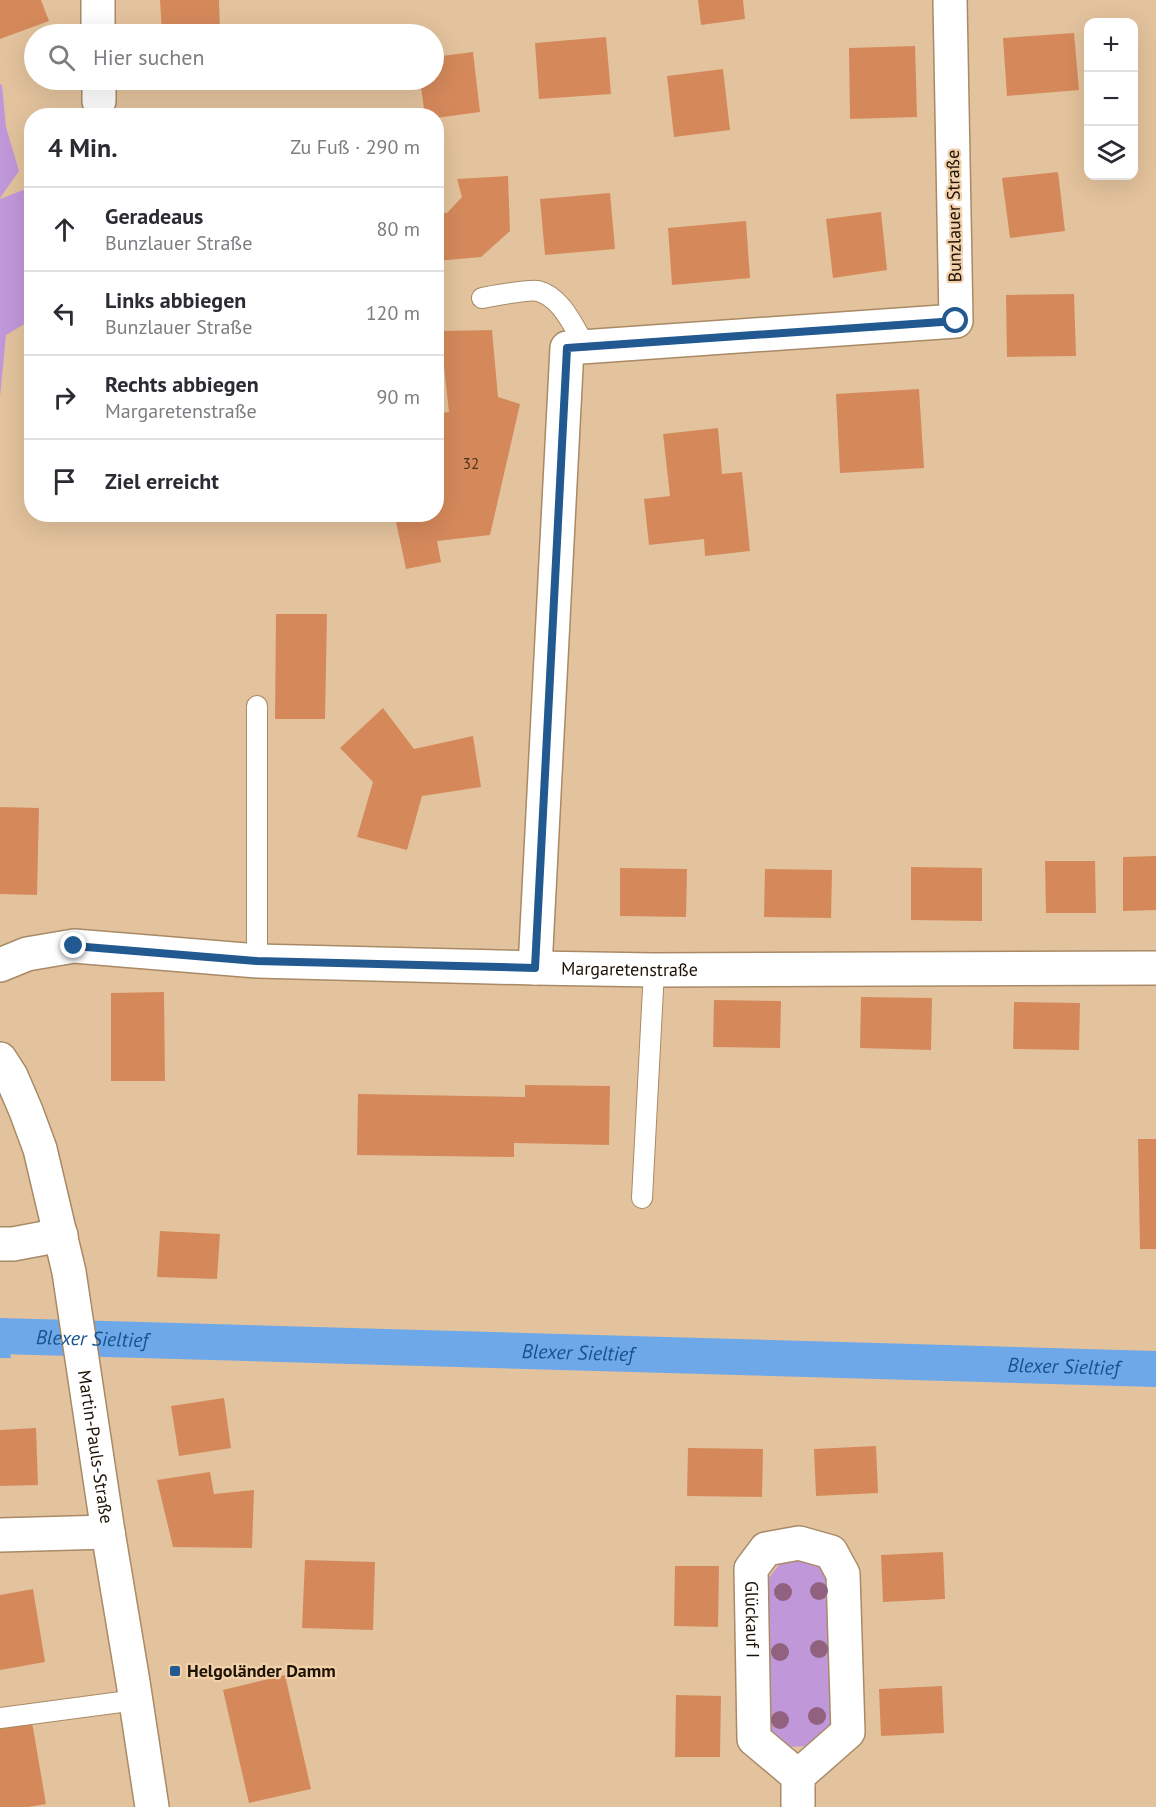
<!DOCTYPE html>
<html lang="de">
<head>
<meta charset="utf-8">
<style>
  :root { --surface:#fff; --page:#f2f2f3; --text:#2b2b33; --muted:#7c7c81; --line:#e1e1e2 }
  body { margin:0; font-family:"PT Sans",sans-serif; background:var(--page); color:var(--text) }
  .controls { position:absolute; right:18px; top:18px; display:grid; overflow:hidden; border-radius:12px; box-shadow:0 6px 24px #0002 }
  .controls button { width:54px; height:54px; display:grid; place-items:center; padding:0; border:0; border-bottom:2px solid var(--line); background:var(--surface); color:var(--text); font:30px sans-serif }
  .stop { position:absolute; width:18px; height:18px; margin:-14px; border:4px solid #215990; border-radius:50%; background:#fff }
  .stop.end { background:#215990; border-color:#fff; box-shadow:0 2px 6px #0008 }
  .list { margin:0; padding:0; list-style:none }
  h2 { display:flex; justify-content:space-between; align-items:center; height:78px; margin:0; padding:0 24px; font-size:26px }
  h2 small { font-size:20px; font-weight:400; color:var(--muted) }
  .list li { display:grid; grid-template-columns:39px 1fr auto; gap:18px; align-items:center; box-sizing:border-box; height:84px; padding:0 24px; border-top:2px solid var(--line) }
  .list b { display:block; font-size:22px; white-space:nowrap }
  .list p { margin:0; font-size:20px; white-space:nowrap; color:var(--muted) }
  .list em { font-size:20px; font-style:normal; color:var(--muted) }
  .icon { flex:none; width:33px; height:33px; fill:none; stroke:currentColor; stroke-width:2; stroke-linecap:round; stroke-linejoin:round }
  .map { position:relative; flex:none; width:1156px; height:1807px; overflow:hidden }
  .search { position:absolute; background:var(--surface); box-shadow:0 6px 24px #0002; left:24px; top:24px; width:420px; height:66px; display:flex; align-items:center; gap:15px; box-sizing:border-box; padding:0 21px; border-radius:33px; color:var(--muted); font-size:22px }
  .panel { position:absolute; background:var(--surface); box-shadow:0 6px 24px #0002; left:24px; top:108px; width:420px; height:414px; border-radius:24px }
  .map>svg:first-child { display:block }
</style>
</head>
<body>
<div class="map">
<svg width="1156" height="1807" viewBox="0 0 1156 1807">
  <rect width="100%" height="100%" fill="#e3c39d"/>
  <path fill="#c098d9" d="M0 84 2 85 6 127 19 171 0 198Z
    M31 187V320L6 335 0 397V199Z
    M800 1555 819 1564 828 1580 830 1735 811 1746 787 1747 771 1735 767 1580 784 1559Z"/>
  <path fill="#6ea8e8" d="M0 1318 5 1320 11 1358H0Z"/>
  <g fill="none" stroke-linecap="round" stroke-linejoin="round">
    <path stroke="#6ea8e8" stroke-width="36" id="s1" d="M0 1336 1156 1369"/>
  </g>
  <path fill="#d5895b" d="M0 0H41L49 21 0 39Z
    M160 0H219L220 34H162Z
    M698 0H743L745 19 701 25Z
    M1074 33 1079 90 1007 96 1003 38Z
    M606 37 611 94 539 99 535 43Z
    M915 46 917 117 850 119 849 48Z
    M473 52 480 112 436 118V116H425L420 80H434V57Z
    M723 69 730 130 674 137 667 76Z
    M1058 172 1065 231 1010 238 1002 178Z
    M508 176 510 231 481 257 436 261V212L447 213 462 197 457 179Z
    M610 193 615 249 545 255 540 199Z
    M881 212 887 270 833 278 826 219Z
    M746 221 750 278 672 285 668 228Z
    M1074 294 1076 356 1007 357 1006 295Z
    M492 330 498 397 520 404 490 535 437 541 441 562 406 569 395 517 401 514H436V414L449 412 440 331Z
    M919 389 924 468 840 473 836 394Z
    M718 428 722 474 742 472 750 551 705 556 704 539 649 545 644 499 670 496 663 434Z
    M276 614H327L325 719H275Z
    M383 708 414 749 473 736 481 787 422 796 407 850 357 837 373 782 340 748Z
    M0 807 39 808 37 895 0 894Z
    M1156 856V910L1123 911V857Z
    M1045 861H1095L1096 913H1046Z
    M911 867 982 868V921L911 920Z
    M620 868 687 869 686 917 620 916Z
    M765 869 832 870 831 918 764 917Z
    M164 992 165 1081H111V993Z
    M861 997 932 998 931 1050 860 1048Z
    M714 1000 781 1001 780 1048 713 1047Z
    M1014 1002 1080 1003 1079 1050 1013 1049Z
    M525 1085 610 1086 609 1145 514 1143V1157L357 1155 358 1094 525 1097Z
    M1138 1139H1156V1249H1140Z
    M160 1231 220 1234 217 1279 157 1277Z
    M224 1398 231 1448 179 1456 171 1406Z
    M36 1428 38 1485 0 1486V1430Z
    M876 1446 878 1493 816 1496 814 1449Z
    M688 1448 763 1449 762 1497 687 1496Z
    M210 1472 214 1494 254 1490 252 1548 173 1547 157 1480Z
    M943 1552 945 1599 883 1602 881 1555Z
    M305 1560 375 1562 373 1630 302 1628Z
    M675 1566H719L718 1627 674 1626Z
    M33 1589 45 1662 0 1670V1595Z
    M285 1675 311 1789 249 1803 223 1690Z
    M942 1686 944 1733 881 1736 879 1689Z
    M676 1695 721 1696 720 1757H675Z
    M32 1722 46 1804 28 1807H0V1728Z"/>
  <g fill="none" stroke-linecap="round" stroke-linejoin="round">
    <g stroke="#a88a66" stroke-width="22">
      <path id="service" d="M482 298C493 296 529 289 538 291 562 297 574 328 586 347
        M257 961V706
        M642 1198 654 970
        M0 1718 136 1700"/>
    </g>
    <g stroke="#a88a66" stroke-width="36">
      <g id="minor">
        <path d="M98 0V34"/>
        <path d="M99 80V101"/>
        <path id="s2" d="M0 965 27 954 74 946 257 961 535 968 654 970 1156 968"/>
        <path d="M535 968 567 348 956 321 950 0"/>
        <path d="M0 1244H13L61 1235"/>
        <path d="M0 1535 108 1532"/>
        <path id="s3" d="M798 1807V1776L848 1732 843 1574 831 1552 799 1543 766 1549 751 1569 754 1739 798 1776"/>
      </g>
    </g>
    <g stroke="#a88a66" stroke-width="36">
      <g id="tertiary">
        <path id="s4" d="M0 1059 11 1076 26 1111 40 1149 69 1272 108 1532 133 1682 152 1807"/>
      </g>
    </g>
    <use href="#service" stroke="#fff" stroke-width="20"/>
    <use href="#minor" stroke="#fff" stroke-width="33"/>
    <use href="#tertiary" stroke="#fff" stroke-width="33"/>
  </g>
  <g fill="#906280">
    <circle cx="819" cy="1591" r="9"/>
    <circle cx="783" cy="1592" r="9"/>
    <circle cx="819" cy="1649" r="9"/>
    <circle cx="780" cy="1652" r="9"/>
    <circle cx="817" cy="1716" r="9"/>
    <circle cx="780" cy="1720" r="9"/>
  </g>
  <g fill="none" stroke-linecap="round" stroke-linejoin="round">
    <path stroke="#215990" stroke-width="8" d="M74 946 257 961 535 968 567 348 956 321"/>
  </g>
  <rect fill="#215990" stroke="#f1d0aa" stroke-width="2" x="169" y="1665" width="12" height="12" rx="3"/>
  <g text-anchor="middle" stroke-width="4.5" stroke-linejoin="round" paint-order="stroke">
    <g font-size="15" fill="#4b301a">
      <text x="471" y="469">32</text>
    </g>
    <g font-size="18" fill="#1d1204" stroke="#f1d0aa">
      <text transform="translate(954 216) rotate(-91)" y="6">Bunzlauer Straße</text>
      <text dy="6" stroke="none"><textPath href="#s2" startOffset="633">Margaretenstraße</textPath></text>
      <text dy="6" stroke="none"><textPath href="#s4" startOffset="402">Martin-Pauls-Straße</textPath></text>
      <text dy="6" stroke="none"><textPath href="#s3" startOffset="423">Glückauf I</textPath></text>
    </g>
    <g font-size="18" font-weight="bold" fill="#1d1204" stroke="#f1d0aa" text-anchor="start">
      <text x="187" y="1677">Helgoländer Damm</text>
    </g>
    <g font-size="20" font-style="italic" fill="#17548f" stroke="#f1d0aa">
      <text dy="7" stroke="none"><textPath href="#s1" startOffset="92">Blexer Sieltief</textPath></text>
      <text dy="7" stroke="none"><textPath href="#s1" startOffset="578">Blexer Sieltief</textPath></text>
      <text dy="7" stroke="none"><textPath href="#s1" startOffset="1064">Blexer Sieltief</textPath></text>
    </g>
  </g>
</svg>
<div class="controls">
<button>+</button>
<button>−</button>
<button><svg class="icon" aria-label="layers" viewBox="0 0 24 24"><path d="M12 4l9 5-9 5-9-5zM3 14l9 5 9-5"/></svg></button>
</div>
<div class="stop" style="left:956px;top:321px"></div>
<div class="stop end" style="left:74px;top:946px"></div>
<div class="search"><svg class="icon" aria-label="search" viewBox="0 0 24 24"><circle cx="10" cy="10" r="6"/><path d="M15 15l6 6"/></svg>Hier suchen</div>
<section class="panel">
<h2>4 Min.<small>Zu Fuß · 290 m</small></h2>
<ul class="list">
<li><svg class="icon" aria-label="ahead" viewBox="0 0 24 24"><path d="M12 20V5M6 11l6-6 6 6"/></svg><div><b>Geradeaus</b><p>Bunzlauer Straße</p></div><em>80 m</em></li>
<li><svg class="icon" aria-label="left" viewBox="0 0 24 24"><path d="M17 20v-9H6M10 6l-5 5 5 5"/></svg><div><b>Links abbiegen</b><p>Bunzlauer Straße</p></div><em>120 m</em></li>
<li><svg class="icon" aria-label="right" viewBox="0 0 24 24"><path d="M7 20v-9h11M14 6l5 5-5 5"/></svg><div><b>Rechts abbiegen</b><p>Margaretenstraße</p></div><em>90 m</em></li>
<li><svg class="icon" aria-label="arrive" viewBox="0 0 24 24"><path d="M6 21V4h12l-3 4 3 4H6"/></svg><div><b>Ziel erreicht</b></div></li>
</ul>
</section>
</div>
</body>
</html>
